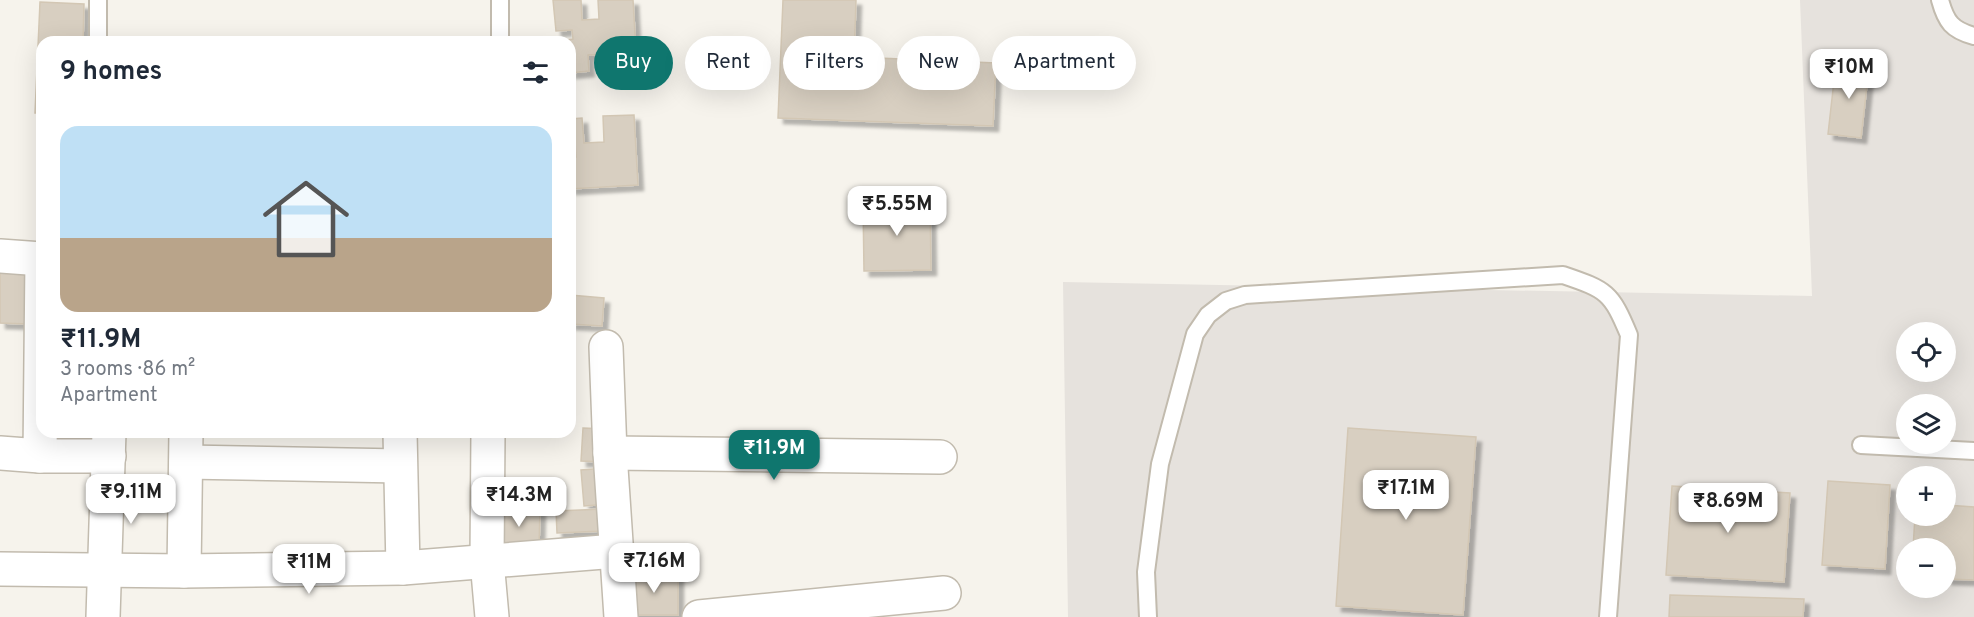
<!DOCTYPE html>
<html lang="en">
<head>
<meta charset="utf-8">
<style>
	body { margin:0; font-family:Overpass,sans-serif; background:#f2f2f3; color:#1f2937; height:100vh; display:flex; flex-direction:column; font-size:22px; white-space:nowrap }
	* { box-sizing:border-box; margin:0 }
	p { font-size:20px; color:#747a83 }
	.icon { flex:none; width:33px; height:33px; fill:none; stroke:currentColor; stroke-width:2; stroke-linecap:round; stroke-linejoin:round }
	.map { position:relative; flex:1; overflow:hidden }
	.sheet { position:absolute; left:36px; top:36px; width:540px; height:402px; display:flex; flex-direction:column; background:#fff; border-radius:18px; box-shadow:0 6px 24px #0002 }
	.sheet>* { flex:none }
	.top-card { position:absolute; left:594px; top:36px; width:570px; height:54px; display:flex; gap:12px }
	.fabs { position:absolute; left:1896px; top:322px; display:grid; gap:12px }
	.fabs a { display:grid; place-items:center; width:60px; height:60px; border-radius:50%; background:#fff; box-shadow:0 6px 24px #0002; font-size:30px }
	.price { position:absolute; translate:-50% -51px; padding:0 14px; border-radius:12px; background:#fff; color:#222; font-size:20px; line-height:39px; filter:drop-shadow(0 2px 3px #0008) }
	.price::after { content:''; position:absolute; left:50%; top:36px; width:18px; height:14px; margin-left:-9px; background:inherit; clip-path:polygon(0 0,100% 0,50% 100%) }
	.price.on { background:#0f766e; color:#fff }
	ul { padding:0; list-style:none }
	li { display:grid; align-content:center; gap:12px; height:318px; padding:0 24px }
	li span { display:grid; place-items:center; height:186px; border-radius:18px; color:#555 }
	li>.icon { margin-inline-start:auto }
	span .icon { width:108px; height:108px; fill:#fffc; stroke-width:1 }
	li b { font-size:26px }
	h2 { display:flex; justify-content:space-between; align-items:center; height:72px; padding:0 24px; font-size:26px }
	.tag { padding:0 21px; border-radius:27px; background:#fff; box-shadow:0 6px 24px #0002; font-size:21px; line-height:54px }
	.tag.on { background:#0f766e; color:#fff }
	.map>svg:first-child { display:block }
	.industrial { fill:#e6e2dd; fill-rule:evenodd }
	.building { fill:#d8cfc1; stroke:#d3c7b4; stroke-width:1.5; filter:url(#shadow) }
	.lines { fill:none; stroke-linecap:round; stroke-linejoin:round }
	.lane-casing { stroke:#c2bbae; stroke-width:20 }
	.street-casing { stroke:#c2bbae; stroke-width:36 }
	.lane { stroke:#fff; stroke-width:16 }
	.street { stroke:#fff; stroke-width:33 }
</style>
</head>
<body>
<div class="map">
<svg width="1974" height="617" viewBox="0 0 1974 617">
	<defs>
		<filter id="shadow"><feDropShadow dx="5.5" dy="5.5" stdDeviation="1.5" flood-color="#0004"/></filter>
	</defs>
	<rect width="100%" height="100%" fill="#f6f3ec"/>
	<path class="industrial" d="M1800,0H1974V617H1068L1063,282L1812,296ZM1906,333H1946V372H1906ZM1906,405H1946V444H1906ZM1906,477H1946V516H1906ZM1906,549H1946V588H1906Z"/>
	<g class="building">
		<polygon points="553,0 581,0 582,20 599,19 598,0 633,0 637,68 609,70 608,54 588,55 589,71 570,73 570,42 556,41 573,39 572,30 556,31"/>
		<polygon points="783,0 856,0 854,57 996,63 993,126 778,118"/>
		<polygon points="40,2 84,4 83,42 42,42 42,113 35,113"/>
		<polygon points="1836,63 1869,67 1861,138 1828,134"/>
		<polygon points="634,115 638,185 570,189 570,157 576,157 575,143 570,144 570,119 582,118 584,143 604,142 603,116"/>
		<polygon points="930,203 931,270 864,271 863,204"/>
		<polygon points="0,267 32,269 28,324 0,323"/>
		<polygon points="570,295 604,298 602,326 570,324"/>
		<polygon points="583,428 606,429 604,462 581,461"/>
		<polygon points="1348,428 1476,437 1463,615 1336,606"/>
		<rect x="57" y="432" width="37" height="6"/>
		<polygon points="606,468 609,504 584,506 581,470"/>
		<polygon points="1828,481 1890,485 1885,569 1822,565"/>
		<polygon points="1672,486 1790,493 1784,582 1666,575"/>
		<polygon points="1946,505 1974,507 1974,580 1946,579 1946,549 1913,549 1915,516 1946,516"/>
		<polygon points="499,509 540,510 539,546 498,545"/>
		<polygon points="604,509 604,531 557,533 556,511"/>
		<rect x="630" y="574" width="48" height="41"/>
		<polygon points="1670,595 1804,599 1803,617 1669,617"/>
	</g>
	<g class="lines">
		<g class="lane-casing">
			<g id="lane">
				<polyline points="500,0 500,42"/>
				<path d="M1940,0C1946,22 1952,30 1974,36"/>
				<polyline points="98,42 98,0"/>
				<polyline points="1861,445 1974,451"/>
				<path d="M1148,617L1146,572L1160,464L1195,334L1208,315L1226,301L1245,295L1563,275C1607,290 1611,292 1629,335L1608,617"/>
			</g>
		</g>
		<g class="street-casing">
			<g id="street">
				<polyline points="0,256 42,259"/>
				<polyline points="606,347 610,453 621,617"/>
				<polyline points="400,432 403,568"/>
				<polyline points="488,432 487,561 492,617"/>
				<polyline points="0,453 40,456 42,259"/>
				<polyline points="610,453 940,457"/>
				<polyline points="40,456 109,456"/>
				<polyline points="186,462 400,466"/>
				<polyline points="0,569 184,571 403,568 616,551"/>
				<polyline points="184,571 186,432"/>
				<polyline points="103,617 109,432"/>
				<polyline points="699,617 944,593"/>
			</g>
		</g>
		<use href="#lane" class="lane"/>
		<use href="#street" class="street"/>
	</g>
</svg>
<div class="fabs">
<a><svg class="icon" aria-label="locate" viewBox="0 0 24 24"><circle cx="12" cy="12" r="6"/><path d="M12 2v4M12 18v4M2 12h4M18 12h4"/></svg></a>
<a><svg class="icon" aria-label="layers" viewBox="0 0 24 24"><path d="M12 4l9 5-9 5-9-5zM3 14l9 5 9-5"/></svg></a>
<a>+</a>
<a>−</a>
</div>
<b class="price" style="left:1849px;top:100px">₹10M</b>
<b class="price" style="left:897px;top:237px">₹5.55M</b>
<b class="price on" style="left:774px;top:481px">₹11.9M</b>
<b class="price" style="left:1406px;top:521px">₹17.1M</b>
<b class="price" style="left:131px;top:525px">₹9.11M</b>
<b class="price" style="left:519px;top:528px">₹14.3M</b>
<b class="price" style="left:1728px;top:534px">₹8.69M</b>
<b class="price" style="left:654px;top:594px">₹7.16M</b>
<b class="price" style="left:309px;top:595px">₹11M</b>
<div class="top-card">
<a class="tag on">Buy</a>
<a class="tag">Rent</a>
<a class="tag">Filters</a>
<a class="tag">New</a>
<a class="tag">Apartment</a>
</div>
<section class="sheet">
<h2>9 homes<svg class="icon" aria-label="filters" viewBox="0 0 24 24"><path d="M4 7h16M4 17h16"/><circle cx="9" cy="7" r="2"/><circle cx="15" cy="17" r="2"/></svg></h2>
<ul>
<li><span style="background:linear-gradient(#bfe0f5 60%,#b9a48a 0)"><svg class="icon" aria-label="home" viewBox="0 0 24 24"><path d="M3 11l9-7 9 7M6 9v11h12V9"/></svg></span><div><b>₹11.9M</b><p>3 rooms · 86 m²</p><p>Apartment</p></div></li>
</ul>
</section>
</div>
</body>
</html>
